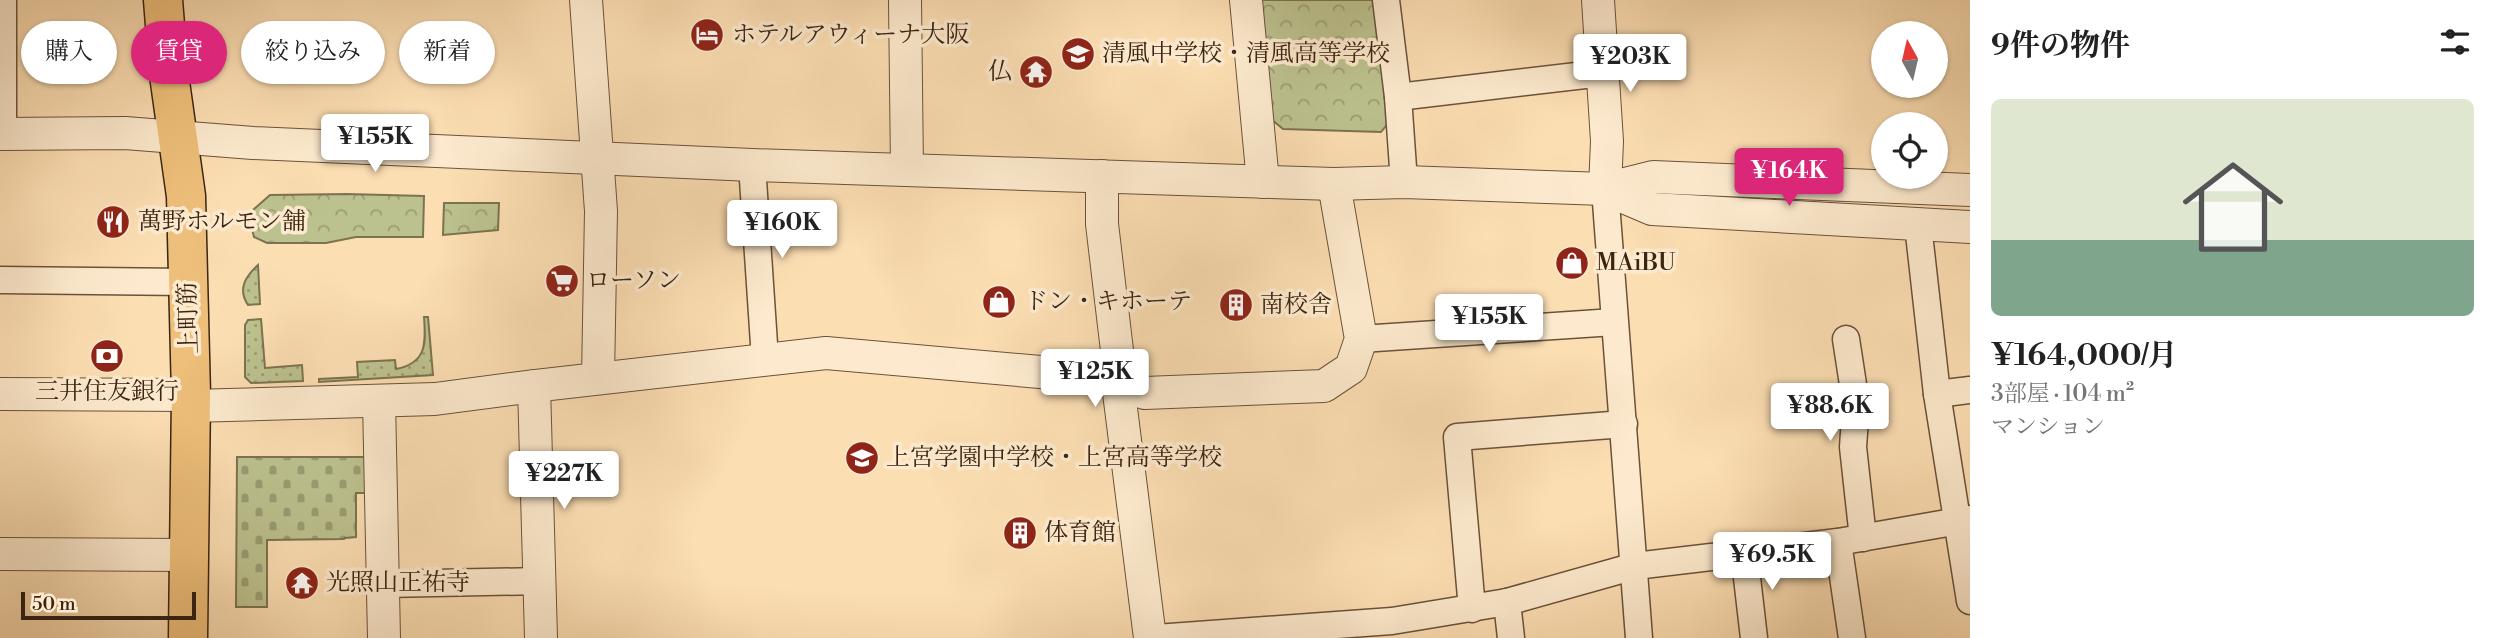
<!DOCTYPE html>
<html lang="ja">
<head>
<meta charset="utf-8">
<style>
	body { margin:0; font-family:"Libre Bodoni","Noto Serif JP",serif; background:#f6f6f6; color:#222; height:100vh; display:flex; flex-direction:column; font-size:26px; white-space:nowrap }
	* { box-sizing:border-box; margin:0 }
	p { font-size:23px; color:#767676 }
	.icon { flex:none; width:38px; height:38px; fill:none; stroke:currentColor; stroke-width:2; stroke-linecap:round; stroke-linejoin:round }
	.map { position:relative; flex:1; overflow:hidden }
	.sheet { display:flex; flex-direction:column; background:#fff; width:525px }
	.sheet>* { flex:none }
	.guide { position:absolute; left:21px; top:21px; width:665px; height:63px; display:flex; gap:14px }
	.needle { width:46px; rotate:352deg }
	.buttons { position:absolute; left:1871px; top:21px; display:grid; gap:14px }
	.buttons a { display:grid; place-items:center; width:77px; height:77px; border-radius:50%; background:#fff; box-shadow:0 2px 5px #0004; font-size:35px }
	.scale { position:absolute; left:21px; bottom:18px; width:175px; box-sizing:border-box; padding-left:7px; border:4px solid #3b2412; border-top:0; font-size:19px; line-height:24px; white-space:nowrap; color:#3b2412; -webkit-text-stroke:5px #fdeace; paint-order:stroke }
	.price { position:absolute; translate:-50% -60px; padding:0 16px; border-radius:7px; background:#fff; color:#222; font-size:23px; line-height:46px; filter:drop-shadow(0 2px 4px #0008) }
	.price::after { content:''; position:absolute; left:50%; top:42px; width:21px; height:16px; margin-left:-10px; background:inherit; clip-path:polygon(0 0,100% 0,50% 100%) }
	.price.current { background:#db2777; color:#fff }
	ul { padding:0; list-style:none }
	li { display:grid; align-content:center; gap:14px; height:371px; padding:0 21px }
	li span { display:grid; place-items:center; height:217px; border-radius:10px; color:#555 }
	li>.icon { margin-inline-start:auto }
	span .icon { width:126px; height:126px; fill:#fffc; stroke-width:1 }
	li b { font-size:30px }
	h2 { display:flex; justify-content:space-between; align-items:center; height:84px; padding:0 21px; font-size:30px }
	.chip { padding:0 24px; border-radius:32px; background:#fff; box-shadow:0 2px 5px #0004; font-size:24px; line-height:63px }
	.chip.current { background:#db2777; color:#fff }
	main { display:flex; flex:1; min-height:0 }
	.map>svg:first-child { display:block }
	.grass { fill:url(#grass-dots); stroke:#7c7350; stroke-width:2 }
	.cemetery { fill:url(#cemetery-stones); stroke:#7c7350; stroke-width:2 }
	.park { fill:url(#park-crowns); stroke:#7c7350; stroke-width:2 }
	.lines { fill:none; stroke-linecap:round; stroke-linejoin:round }
	.minor-casing { stroke:#6b523a; stroke-width:29 }
	.tertiary-casing { stroke:#6b523a; stroke-width:34 }
	.primary-casing { stroke:#3b2412; stroke-width:41 }
	.minor { stroke:#fdeace; stroke-width:26 }
	.tertiary { stroke:#fdeace; stroke-width:32 }
	.primary { stroke:#eebf7a; stroke-width:38 }
	.labels { text-anchor:middle; dominant-baseline:central; stroke-width:7; stroke-linejoin:round; paint-order:stroke }
	.poi-label { font-size:24px; fill:#3b2412; stroke:#fdeace; text-anchor:start }
	.street-label { font-size:24px; fill:#3b2412; stroke:#fdeace }
</style>
</head>
<body>
<main>
<div class="map">
<svg width="1970" height="638" viewBox="0 0 1970 638">
	<defs>
		<pattern id="grass-dots" width="8" height="8" patternUnits="userSpaceOnUse" patternTransform="scale(1.75)"><rect width="8" height="8" fill="#bcc28f"/><path d="M2 2h.1M6 6h.1" fill="none" stroke="#9a9d73" stroke-width="1.8" stroke-linecap="round"/></pattern>
		<pattern id="cemetery-stones" width="16" height="16" patternUnits="userSpaceOnUse" patternTransform="scale(1.75)"><rect width="16" height="16" fill="#bcc28f"/><path d="M2 7V4a2 2 0 0 1 4 0v3zM10 15v-3a2 2 0 0 1 4 0v3z" fill="#9a9d73"/></pattern>
		<pattern id="park-crowns" width="20" height="18" patternUnits="userSpaceOnUse" patternTransform="scale(1.75)"><rect width="20" height="18" fill="#bcc28f"/><path d="M2 6a3 3 0 1 1 6 0M12 15a3 3 0 1 1 6 0" fill="none" stroke="#9a9d73"/></pattern>
	</defs>
	<rect width="100%" height="100%" fill="#fcdeb3"/>
	<filter id="stains"><feTurbulence type="fractalNoise" baseFrequency=".00286" numOctaves="4"/><feColorMatrix values="0 0 0 0 .2 0 0 0 0 .09 0 0 0 0 .02 0 0 0 .5 -.17"/></filter>
	<radialGradient id="worn" r=".72"><stop offset=".6" stop-color="#630" stop-opacity="0"/><stop offset="1" stop-color="#630" stop-opacity=".3"/></radialGradient>
	<g class="grass">
		<path d="M258,265L260,304L248,305C237,289 246,276 258,265Z"/>
		<path d="M424,317H428L433,375L319,382V379L358,377L357,362L395,360L396,369C427,363 426,343 424,317Z"/>
		<polygon points="261,319 265,368 302,365 303,381 251,383 245,377 245,325 248,320"/>
	</g>
	<polygon class="cemetery" points="237,457 366,457 366,493 356,493 356,537 345,538 344,539 267,540 267,607 236,607"/>
	<g class="park">
		<polygon points="1259,0 1375,0 1389,122 1381,132 1283,129 1271,119"/>
		<polygon points="347,194 424,196 423,237 356,237 326,243 267,243 254,237 252,229 253,210 270,195"/>
		<polygon points="444,203 499,203 498,230 443,235"/>
	</g>
	<g class="lines">
		<g class="minor-casing">
			<g id="minor">
				<polyline points="3,0 3,134"/>
				<polyline points="1386,0 1398,97 1404,182"/>
				<polyline points="1398,97 1602,73"/>
				<polyline points="752,165 765,359"/>
				<polyline points="1605,189 1639,638"/>
				<polyline points="1918,225 1937,394 1970,601"/>
				<polyline points="0,280 187,282"/>
				<polyline points="1361,339 1614,322"/>
				<polyline points="1846,339 1856,404 1853,447 1863,538"/>
				<polyline points="1937,394 1970,390"/>
				<polyline points="1838,542 1852,638"/>
				<polyline points="1744,552 1754,638"/>
				<polyline points="384,584 541,581"/>
				<polyline points="1507,602 1511,638"/>
				<polyline points="1472,609 1457,437 1624,424"/>
				<polyline points="1156,638 1392,621 1507,602 1635,566 1838,542 1970,519"/>
			</g>
		</g>
		<g class="tertiary-casing">
			<g id="tertiary">
				<polyline points="586,0 601,211 598,378"/>
				<polyline points="905,0 907,170"/>
				<polyline points="1246,0 1263,182"/>
				<polyline points="1598,0 1607,141 1605,189"/>
				<polyline points="0,134 125,133 253,143 752,165 1334,184 1404,182 1605,189 1653,177 1970,190"/>
				<polyline points="1102,176 1102,224 1118,359 1118,385 1150,638"/>
				<polyline points="1605,189 1652,209 1970,227"/>
				<polyline points="534,386 541,638"/>
				<polyline points="0,394 191,395"/>
				<polyline points="379,401 384,638"/>
				<polyline points="191,406 435,399 534,386 826,353 1097,377 1145,393 1324,386 1351,368 1361,339 1334,184"/>
				<polyline points="0,554 190,555"/>
			</g>
		</g>
		<g class="primary-casing">
			<polyline id="primary" points="163,0 169,75 186,196 191,395 188,638"/>
		</g>
		<use href="#minor" class="minor"/>
		<use href="#tertiary" class="tertiary"/>
		<use href="#primary" class="primary"/>
	</g>
	<defs>
		<g id="hotel-disc" transform="scale(1.75)"><circle r="9.5" fill="#8f2418" stroke="#fdeace"/><path d="M-6-4.5h1.5V1H6V5H4.5V3h-9V5H-6ZM-4 0a1.8 1.8 0 1 1 3.6 0ZM.5 0V-2.5h3Q6-2.5 6 0Z" fill="#fff"/></g>
		<g id="school-disc" transform="scale(1.75)"><circle r="9.5" fill="#8f2418" stroke="#fdeace"/><path d="M0-5L7-2L0 1L-7-2ZM-4 1L0 2.5L4 1V4Q0 6-4 4Z" fill="#fff"/></g>
		<g id="temple-disc" transform="scale(1.75)"><circle r="9.5" fill="#8f2418" stroke="#fdeace"/><path d="M0-6L5-2H3V0L6.5 2.5H4V6H1.5V3h-3V6H-4V2.5H-6.5L-3 0V-2H-5Z" fill="#fff"/></g>
		<g id="restaurant-disc" transform="scale(1.75)"><circle r="9.5" fill="#8f2418" stroke="#fdeace"/><path d="M-5-6h1v4h1v-4h1v4h1v-4h1v5L-1.5 .5V6h-2V.5L-5-1ZM5-6V6H3V1.5H1.5Q1.5-4 5-6Z" fill="#fff"/></g>
		<g id="shop-disc" transform="scale(1.75)"><circle r="9.5" fill="#8f2418" stroke="#fdeace"/><path d="M-5-2.5h2.3a2.7 3.5 0 0 1 5.4 0H5L5.5 6h-11ZM-1.5-2.5h3a1.5 2.3 0 0 0-3 0Z" fill="#fff"/></g>
		<g id="supermarket-disc" transform="scale(1.75)"><circle r="9.5" fill="#8f2418" stroke="#fdeace"/><path d="M-6-5.5h2.5l.6 2H6L4.5 2H-2.5L-4.4-4H-6ZM-1.5 3.2a1.3 1.3 0 1 0 .1 0ZM3 3.2a1.3 1.3 0 1 0 .1 0Z" fill="#fff"/></g>
		<g id="building-disc" transform="scale(1.75)"><circle r="9.5" fill="#8f2418" stroke="#fdeace"/><path d="M-4-6H4V6H1V3H-1V6H-4ZM-2.5-4.3h1.7v1.8h-1.7ZM.8-4.3h1.7v1.8H.8ZM-2.5-1h1.7V.8h-1.7ZM.8-1h1.7V.8H.8Z" fill="#fff"/></g>
		<g id="bank-disc" transform="scale(1.75)"><circle r="9.5" fill="#8f2418" stroke="#fdeace"/><path d="M-6-4H6V4H-6ZM0-2.3a2.3 2.3 0 1 0 0 4.6a2.3 2.3 0 1 0 0-4.6Z" fill="#fff"/></g>
	</defs>
	<g fill-rule="evenodd">
		<use href="#hotel-disc" x="707" y="35"/>
		<use href="#school-disc" x="1078" y="54"/>
		<use href="#temple-disc" x="1036" y="72"/>
		<use href="#restaurant-disc" x="113" y="222"/>
		<use href="#shop-disc" x="1572" y="263"/>
		<use href="#supermarket-disc" x="562" y="281"/>
		<use href="#shop-disc" x="999" y="302"/>
		<use href="#building-disc" x="1236" y="305"/>
		<use href="#bank-disc" x="107" y="356"/>
		<use href="#school-disc" x="862" y="458"/>
		<use href="#building-disc" x="1020" y="533"/>
		<use href="#temple-disc" x="302" y="583"/>
	</g>
	<g class="labels">
		<g class="poi-label">
			<text x="732" y="35">ホテルアウィーナ大阪</text>
			<text x="1102" y="54">清風中学校・清風高等学校</text>
			<text x="1012" y="72" text-anchor="end">仏</text>
			<text x="138" y="222">萬野ホルモン舗</text>
			<text x="1596" y="263">MAiBU</text>
			<text x="586" y="281">ローソン</text>
			<text x="1024" y="302">ドン・キホーテ</text>
			<text x="1260" y="305">南校舎</text>
			<text x="107" y="392" text-anchor="middle">三井住友銀行</text>
			<text x="886" y="458">上宮学園中学校・上宮高等学校</text>
			<text x="1044" y="533">体育館</text>
			<text x="326" y="583">光照山正祐寺</text>
		</g>
		<g class="street-label">
			<text transform="translate(189 318) rotate(-92)">上町筋</text>
		</g>
	</g>
	<rect width="100%" height="100%" filter="url(#stains)"/>
	<rect width="100%" height="100%" fill="url(#worn)"/>
</svg>
<div class="buttons">
<a><svg class="needle" viewBox="-14 -14 28 28"><path d="M0-13l5 13h-10z" fill="#e53935"/><path d="M0 13l5-13h-10z" fill="#767676"/></svg></a>
<a><svg class="icon" aria-label="locate" viewBox="0 0 24 24"><circle cx="12" cy="12" r="6"/><path d="M12 2v4M12 18v4M2 12h4M18 12h4"/></svg></a>
</div>
<div class="scale">50 m</div>
<b class="price" style="left:1630px;top:94px">¥203K</b>
<b class="price" style="left:375px;top:174px">¥155K</b>
<b class="price current" style="left:1789px;top:208px">¥164K</b>
<b class="price" style="left:782px;top:260px">¥160K</b>
<b class="price" style="left:1489px;top:354px">¥155K</b>
<b class="price" style="left:1095px;top:409px">¥125K</b>
<b class="price" style="left:1830px;top:443px">¥88.6K</b>
<b class="price" style="left:564px;top:511px">¥227K</b>
<b class="price" style="left:1772px;top:592px">¥69.5K</b>
<div class="guide">
<a class="chip">購入</a>
<a class="chip current">賃貸</a>
<a class="chip">絞り込み</a>
<a class="chip">新着</a>
</div>
</div>
<section class="sheet">
<h2>9件の物件<svg class="icon" aria-label="filters" viewBox="0 0 24 24"><path d="M4 7h16M4 17h16"/><circle cx="9" cy="7" r="2"/><circle cx="15" cy="17" r="2"/></svg></h2>
<ul>
<li><span style="background:linear-gradient(#dfe7d0 65%,#7fa58c 0)"><svg class="icon" aria-label="home" viewBox="0 0 24 24"><path d="M3 11l9-7 9 7M6 9v11h12V9"/></svg></span><div><b>¥164,000/月</b><p>3部屋 · 104 m²</p><p>マンション</p></div></li>
</ul>
</section>
</main>
</body>
</html>
